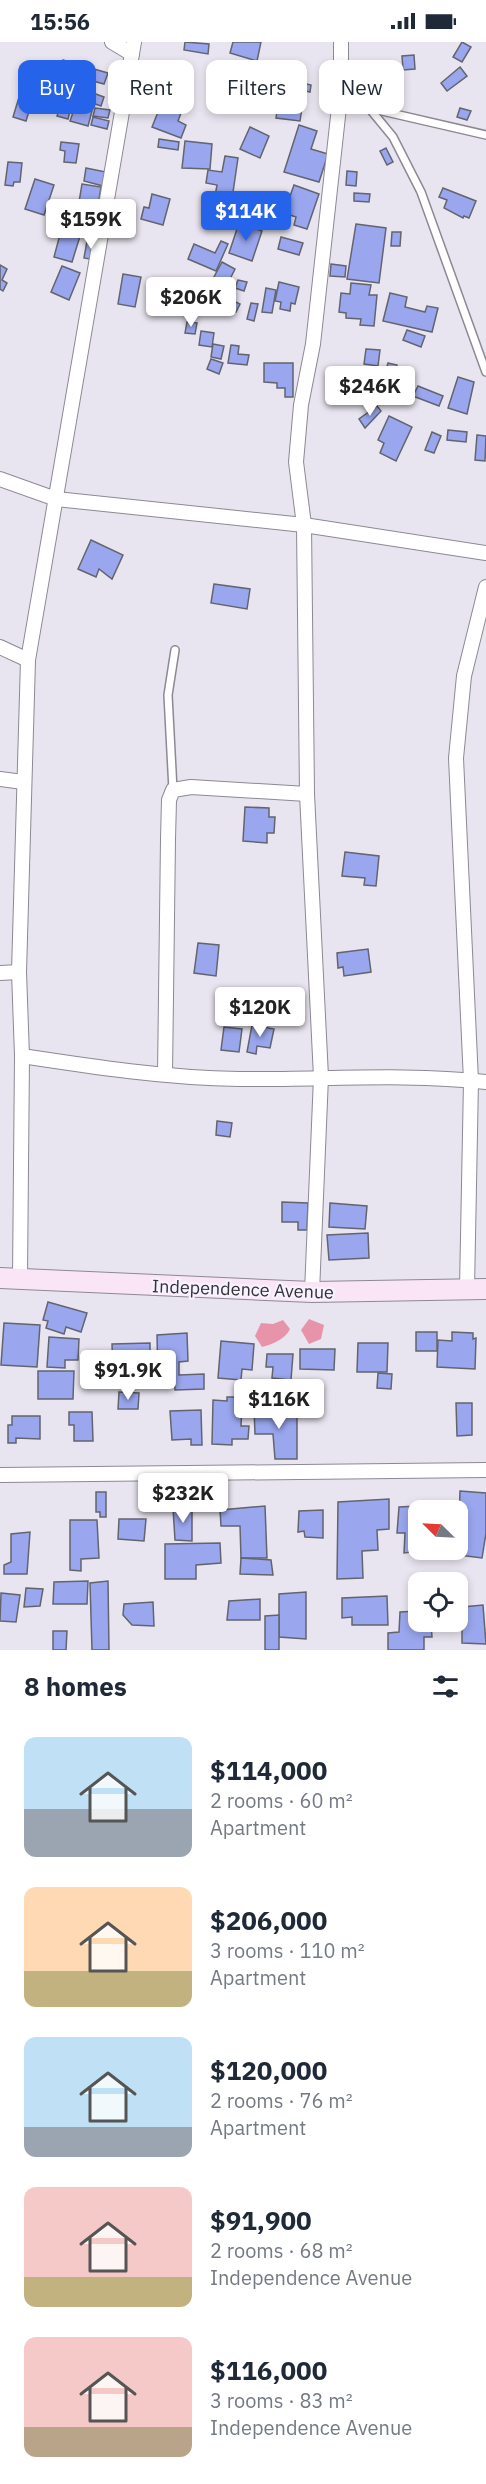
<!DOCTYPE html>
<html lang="en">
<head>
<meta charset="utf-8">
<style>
	body { margin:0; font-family:"IBM Plex Sans",sans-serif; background:#f6f6f7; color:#1f2937; height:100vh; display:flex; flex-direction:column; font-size:22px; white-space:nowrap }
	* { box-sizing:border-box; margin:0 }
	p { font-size:20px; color:#747a83 }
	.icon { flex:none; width:33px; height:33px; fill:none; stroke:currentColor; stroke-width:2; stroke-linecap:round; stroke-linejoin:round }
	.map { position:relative; height:1608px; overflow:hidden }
	.sheet { display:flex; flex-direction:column; background:#fff; flex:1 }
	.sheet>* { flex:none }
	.hud { position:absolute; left:18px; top:18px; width:450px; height:54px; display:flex; gap:12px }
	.needle { width:39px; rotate:294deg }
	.tools { position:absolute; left:408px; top:1458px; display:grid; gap:12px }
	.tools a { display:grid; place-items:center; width:60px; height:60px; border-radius:12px; background:#fff; box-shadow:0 3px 9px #0003; font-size:30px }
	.price { position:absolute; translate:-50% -51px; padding:0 14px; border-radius:6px; background:#fff; color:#222; font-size:20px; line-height:39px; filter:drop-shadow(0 2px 3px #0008) }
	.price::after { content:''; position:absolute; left:50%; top:36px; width:18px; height:14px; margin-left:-9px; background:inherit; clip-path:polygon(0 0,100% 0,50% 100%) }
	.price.active { background:#2563eb; color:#fff }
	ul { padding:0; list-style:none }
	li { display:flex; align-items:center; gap:18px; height:150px; padding:0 24px }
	li span { display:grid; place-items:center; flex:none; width:168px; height:120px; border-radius:12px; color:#555 }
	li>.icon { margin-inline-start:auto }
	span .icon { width:72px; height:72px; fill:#fffc; stroke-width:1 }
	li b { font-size:26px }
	h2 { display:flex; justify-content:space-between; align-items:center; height:72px; padding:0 24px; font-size:26px }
	.chip { padding:0 21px; border-radius:12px; background:#fff; box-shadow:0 3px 9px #0003; font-size:21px; line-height:54px }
	.chip.active { background:#2563eb; color:#fff }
	.status { display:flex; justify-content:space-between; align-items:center; height:42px; padding:0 30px; background:#fff; direction:ltr }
	.status svg { height:16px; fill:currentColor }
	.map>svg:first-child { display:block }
	.forest { fill:#e794ab }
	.building { fill:#9aa7ee; stroke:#62646f; stroke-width:1.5 }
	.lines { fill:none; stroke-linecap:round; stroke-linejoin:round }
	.lane-casing { stroke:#8d8993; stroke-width:10 }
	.street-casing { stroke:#8d8993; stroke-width:16 }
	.secondary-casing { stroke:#8d8993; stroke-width:22 }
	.lane { stroke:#fff; stroke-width:7 }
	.street { stroke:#fff; stroke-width:14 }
	.secondary { stroke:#fae5f7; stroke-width:20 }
	.labels { text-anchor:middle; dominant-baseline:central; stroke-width:4.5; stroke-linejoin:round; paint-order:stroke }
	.street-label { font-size:18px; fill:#343337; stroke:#f7f2fe }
</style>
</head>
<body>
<div class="status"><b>15:56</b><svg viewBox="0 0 49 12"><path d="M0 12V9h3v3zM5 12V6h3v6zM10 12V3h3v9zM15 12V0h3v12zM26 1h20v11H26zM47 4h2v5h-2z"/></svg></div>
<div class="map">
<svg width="486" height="1608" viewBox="0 0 486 1608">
	<rect width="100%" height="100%" fill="#e9e5f0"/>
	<g class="forest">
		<polygon points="309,1277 324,1283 321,1297 309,1302 301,1288"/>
		<path d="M283,1278L290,1287C286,1297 271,1303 262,1305L255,1294L261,1281L273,1282Z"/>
	</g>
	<g class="building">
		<polygon points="185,0 209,2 208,12 184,8"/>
		<polygon points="233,0 261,0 257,19 230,11"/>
		<polygon points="462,0 471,5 462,20 453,15"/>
		<polygon points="414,13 415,27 403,28 402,14"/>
		<polygon points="63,18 108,31 104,42 93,39 90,48 74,43 76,36 59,31"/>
		<polygon points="219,20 234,22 232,39 217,37"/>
		<polygon points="366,21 379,24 376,34 364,30"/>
		<polygon points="460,25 467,34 447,49 441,41"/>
		<polygon points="298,40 311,43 310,50 297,47"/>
		<polygon points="376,44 387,46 386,55 374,52"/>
		<polygon points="82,47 104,55 101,64 78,56"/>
		<polygon points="166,50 186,58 178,79 186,83 181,96 152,85"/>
		<polygon points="20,52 33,56 26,79 13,75"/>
		<polygon points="288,56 303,59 300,79 276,76 278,62 287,64"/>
		<polygon points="61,63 71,65 68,77 57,74"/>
		<polygon points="75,65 92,69 88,84 70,79"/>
		<polygon points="95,66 110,68 108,76 93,74"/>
		<polygon points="460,66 471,69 467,78 457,75"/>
		<polygon points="93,75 109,79 107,87 91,83"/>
		<polygon points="299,83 317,89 311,107 328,112 319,140 284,130"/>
		<polygon points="250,85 269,94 260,116 240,107"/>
		<polygon points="159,97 179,100 178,108 158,105"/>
		<polygon points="185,99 212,102 210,127 182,126"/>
		<polygon points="61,100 79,102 76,121 64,120 65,109 60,108"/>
		<polygon points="386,106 393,120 387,123 380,109"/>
		<polygon points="225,114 238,116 232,157 215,154 217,143 206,141 208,128 222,130"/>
		<polygon points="8,120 22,121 20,140 14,140 13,144 5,143"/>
		<polygon points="86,126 106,130 103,144 84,139"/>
		<polygon points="347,129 357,130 356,144 346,143"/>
		<polygon points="35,137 54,143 44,173 25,167"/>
		<polygon points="82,142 101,145 96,176 77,172"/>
		<polygon points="294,143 319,152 307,187 294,183 296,175 284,171"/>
		<polygon points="443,146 476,159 469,176 464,174 463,176 444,166 447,158 439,155"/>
		<polygon points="242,150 260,156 252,181 234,176"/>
		<polygon points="354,151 370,152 369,160 354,159"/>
		<polygon points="152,152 170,157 163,183 141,177 144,165 149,166"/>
		<polygon points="205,158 222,159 222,175 204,174"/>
		<polygon points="239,181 262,189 252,219 229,211"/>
		<polygon points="356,182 386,186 379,241 347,237"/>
		<polygon points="62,185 81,191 72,220 54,215"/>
		<polygon points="392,190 401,190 400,204 391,204"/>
		<polygon points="281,195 303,201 299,213 278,207"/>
		<polygon points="87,199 98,201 95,218 84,216"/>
		<polygon points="221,199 228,202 216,229 188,217 194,202 215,211"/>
		<polygon points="222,220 235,227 222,253 208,246"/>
		<polygon points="331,222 346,224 345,235 330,234"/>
		<polygon points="0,223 7,227 2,238 7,241 3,249 0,247"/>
		<polygon points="62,224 80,231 69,258 51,250"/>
		<polygon points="123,232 141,235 135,265 118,262"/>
		<polygon points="238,238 247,240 244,249 235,246"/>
		<polygon points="173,239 211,251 204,272 166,260"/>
		<polygon points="279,240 299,245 295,262 291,261 290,269 280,267 281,260 275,259"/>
		<polygon points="351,241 371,243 369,253 377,253 374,284 360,283 361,277 346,276 346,271 339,270 341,251 350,252"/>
		<polygon points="266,246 276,248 272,271 262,270"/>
		<polygon points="227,250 234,253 232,258 240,262 236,270 221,263"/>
		<polygon points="390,251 407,255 405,265 425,270 427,264 438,266 432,290 383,279"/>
		<polygon points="251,261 258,262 254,279 247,277"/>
		<polygon points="187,280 197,281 195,292 185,291"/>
		<polygon points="407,288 425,294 421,305 403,298"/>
		<polygon points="201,289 214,291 212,305 199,303"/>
		<polygon points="213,302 224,304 221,317 211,315"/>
		<polygon points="231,303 239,304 238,312 249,313 247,323 228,321"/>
		<polygon points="366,307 380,308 378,324 364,322"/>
		<polygon points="211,317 223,321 219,332 207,327"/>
		<polygon points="264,321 293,321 293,355 285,355 285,346 277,346 277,341 264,340"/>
		<polygon points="388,321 397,323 391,345 382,342"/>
		<polygon points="458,335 474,340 467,372 448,366"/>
		<polygon points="418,344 443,354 439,364 413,354"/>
		<polygon points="377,364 381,369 365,386 359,377"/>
		<polygon points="389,374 412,385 396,419 380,411 384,401 378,398"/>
		<polygon points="448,388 467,390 466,400 447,398"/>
		<polygon points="432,390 441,394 434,411 425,408"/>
		<polygon points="477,393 486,394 485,419 475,418"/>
		<polygon points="91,498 123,513 112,537 99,527 96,535 78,527"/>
		<polygon points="214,542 250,547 247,567 211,561"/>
		<polygon points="245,765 269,766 269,775 275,775 274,791 267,791 267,801 243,799"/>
		<polygon points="345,810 379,814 376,844 364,843 365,836 342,834"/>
		<polygon points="198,901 219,903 216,934 194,931"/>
		<polygon points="368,907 371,930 344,934 343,925 338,926 337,911"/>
		<polygon points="252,983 274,987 270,1006 257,1004 256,1012 247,1010"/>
		<polygon points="224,985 242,987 239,1010 221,1008"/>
		<polygon points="217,1079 232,1081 230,1095 216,1093"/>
		<polygon points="282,1160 308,1161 307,1188 298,1188 298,1180 282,1180"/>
		<polygon points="330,1161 367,1164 365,1187 329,1185"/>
		<polygon points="368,1191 369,1216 329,1218 327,1193"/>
		<polygon points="48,1260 87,1271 81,1290 66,1285 64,1292 46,1286 48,1279 43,1278"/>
		<polygon points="4,1281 40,1283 37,1325 1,1323"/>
		<rect x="416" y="1290" width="21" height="19"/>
		<polygon points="452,1290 473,1291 473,1297 476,1296 475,1327 437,1325 438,1298 452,1299"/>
		<polygon points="187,1291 188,1319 179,1320 179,1333 204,1332 204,1347 175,1348 174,1336 158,1337 157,1293"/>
		<polygon points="49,1295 79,1297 78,1318 65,1318 65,1326 47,1325"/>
		<polygon points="221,1299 254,1302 252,1328 242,1327 241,1338 218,1336"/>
		<polygon points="150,1301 150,1329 113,1330 112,1302"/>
		<polygon points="358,1301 388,1301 387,1330 357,1330"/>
		<polygon points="300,1307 335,1307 334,1328 300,1327"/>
		<polygon points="267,1312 293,1312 291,1338 272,1336 273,1325 266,1325"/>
		<polygon points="38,1329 74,1329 73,1357 38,1357"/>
		<polygon points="378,1331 392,1332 391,1347 377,1346"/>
		<polygon points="119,1350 139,1351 138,1367 118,1367"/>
		<polygon points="227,1355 236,1355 236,1364 242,1364 241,1384 249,1384 248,1397 232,1397 232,1403 212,1402 213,1358 227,1359"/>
		<polygon points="456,1361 472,1361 472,1393 457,1394"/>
		<polygon points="297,1365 297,1417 275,1417 273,1392 255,1392 254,1367"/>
		<polygon points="201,1368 202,1403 191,1403 191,1397 172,1398 170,1369"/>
		<polygon points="69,1370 92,1370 93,1399 74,1399 74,1383 69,1383"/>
		<polygon points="12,1374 40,1374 40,1397 16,1396 16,1401 8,1401 8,1383 12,1383"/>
		<polygon points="460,1449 486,1451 486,1491 482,1516 451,1512 452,1508 458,1508"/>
		<polygon points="96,1450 106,1450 106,1475 100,1475 100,1470 96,1470"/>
		<polygon points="389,1457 389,1487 377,1488 378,1508 362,1509 363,1536 337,1537 338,1460"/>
		<polygon points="438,1463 438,1468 418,1468 418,1508 430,1508 404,1511 405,1491 397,1491 399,1465"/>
		<polygon points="265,1464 267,1516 241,1516 240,1484 221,1484 220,1468"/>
		<polygon points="173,1466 192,1468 192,1499 175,1498"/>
		<polygon points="323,1468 323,1496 305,1495 304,1489 298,1490 299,1469"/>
		<polygon points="119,1477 146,1477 144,1499 118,1497"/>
		<polygon points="70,1478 97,1478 99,1516 81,1517 81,1529 70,1528"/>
		<polygon points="30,1490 27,1532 4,1532 4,1523 11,1520 11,1492"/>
		<polygon points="220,1501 221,1521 196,1523 196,1537 165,1537 165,1502"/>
		<polygon points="241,1516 271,1518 273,1533 240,1532"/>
		<polygon points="88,1539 87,1562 53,1562 54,1540"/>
		<polygon points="108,1539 109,1608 92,1608 90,1541"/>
		<polygon points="26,1546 43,1547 40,1564 24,1565"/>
		<polygon points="306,1550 306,1597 279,1595 279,1552"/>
		<polygon points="1,1551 20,1553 16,1580 0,1579"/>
		<polygon points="387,1554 388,1583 352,1583 352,1575 342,1576 342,1556"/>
		<polygon points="260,1557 260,1578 227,1578 229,1559"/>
		<polygon points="153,1560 154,1584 132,1583 123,1573 124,1562"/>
		<polygon points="483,1563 486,1602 462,1601 462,1565"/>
		<polygon points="418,1569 418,1580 431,1580 432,1595 424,1595 424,1608 388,1608 388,1591 399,1590 400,1570"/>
		<polygon points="279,1573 279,1608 265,1608 265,1574"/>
		<polygon points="53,1589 67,1589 66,1608 53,1608"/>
	</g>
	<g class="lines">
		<g class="lane-casing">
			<g id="lane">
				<polyline points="341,47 365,61 393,95 421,150 486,330"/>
				<polyline points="368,62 382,69 486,93"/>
				<polyline points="173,748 168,653 175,608"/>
			</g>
		</g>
		<g class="street-casing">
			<g id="street">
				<polyline points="112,0 132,12"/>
				<polyline points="0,437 56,457 304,483 486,511"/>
				<polyline points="0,605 28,618"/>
				<polyline points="0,737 23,740"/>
				<polyline points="0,931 19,930"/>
				<path d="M22,1014C94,1025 166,1036 239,1037C321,1038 404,1031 486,1040"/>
				<polyline points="165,1032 168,797 169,758 173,748 191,745 307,752"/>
				<polyline points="20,1236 22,1014 19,930 28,618 134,0"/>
				<polyline points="467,1247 471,1039 456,716 464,634 486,545"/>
				<polyline points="312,1250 321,1035 307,752 304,483 296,420 301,363 313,302 341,47 341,0"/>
				<polyline points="0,1433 486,1428"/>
			</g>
		</g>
		<g class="secondary-casing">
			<polyline id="secondary" points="0,1236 312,1250 486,1247"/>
		</g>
		<use href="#lane" class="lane"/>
		<use href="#street" class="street"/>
		<use href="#secondary" class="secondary"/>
	</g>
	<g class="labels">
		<g class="street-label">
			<text transform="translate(243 1247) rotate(2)">Independence Avenue</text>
		</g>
	</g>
</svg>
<div class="tools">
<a><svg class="needle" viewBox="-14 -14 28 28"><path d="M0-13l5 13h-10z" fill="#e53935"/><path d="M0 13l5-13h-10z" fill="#747a83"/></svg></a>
<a><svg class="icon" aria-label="locate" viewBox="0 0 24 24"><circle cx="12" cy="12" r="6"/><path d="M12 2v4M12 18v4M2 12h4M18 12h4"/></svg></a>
</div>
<b class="price active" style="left:246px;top:200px">$114K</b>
<b class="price" style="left:91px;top:208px">$159K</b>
<b class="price" style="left:191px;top:286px">$206K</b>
<b class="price" style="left:370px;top:375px">$246K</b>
<b class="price" style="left:260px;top:996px">$120K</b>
<b class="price" style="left:128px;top:1359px">$91.9K</b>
<b class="price" style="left:279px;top:1388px">$116K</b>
<b class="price" style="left:183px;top:1482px">$232K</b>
<div class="hud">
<a class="chip active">Buy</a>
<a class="chip">Rent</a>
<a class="chip">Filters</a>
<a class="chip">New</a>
</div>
</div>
<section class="sheet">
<h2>8 homes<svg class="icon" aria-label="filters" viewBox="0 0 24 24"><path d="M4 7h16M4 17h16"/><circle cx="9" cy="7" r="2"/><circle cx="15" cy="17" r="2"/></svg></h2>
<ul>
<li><span style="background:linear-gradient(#bfe0f5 60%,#9aa5b1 0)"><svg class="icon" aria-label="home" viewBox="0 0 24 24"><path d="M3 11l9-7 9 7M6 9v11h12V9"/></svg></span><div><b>$114,000</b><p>2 rooms · 60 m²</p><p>Apartment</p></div></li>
<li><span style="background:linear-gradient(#ffd9b3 70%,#c2b280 0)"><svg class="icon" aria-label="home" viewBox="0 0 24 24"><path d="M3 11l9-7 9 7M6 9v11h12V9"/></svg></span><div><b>$206,000</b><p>3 rooms · 110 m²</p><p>Apartment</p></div></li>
<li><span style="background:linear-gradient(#bfe0f5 75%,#9aa5b1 0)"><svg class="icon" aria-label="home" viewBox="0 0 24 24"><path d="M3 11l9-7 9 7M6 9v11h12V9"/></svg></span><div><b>$120,000</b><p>2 rooms · 76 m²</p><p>Apartment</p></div></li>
<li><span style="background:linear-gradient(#f6c9c9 75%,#c2b280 0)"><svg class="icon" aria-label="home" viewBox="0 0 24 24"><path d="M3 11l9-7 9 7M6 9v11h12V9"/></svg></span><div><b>$91,900</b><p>2 rooms · 68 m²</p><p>Independence Avenue</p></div></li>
<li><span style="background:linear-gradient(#f6c9c9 75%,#b9a48a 0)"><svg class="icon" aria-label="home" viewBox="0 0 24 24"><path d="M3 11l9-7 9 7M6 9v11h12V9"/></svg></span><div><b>$116,000</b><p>3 rooms · 83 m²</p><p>Independence Avenue</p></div></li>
</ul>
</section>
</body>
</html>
